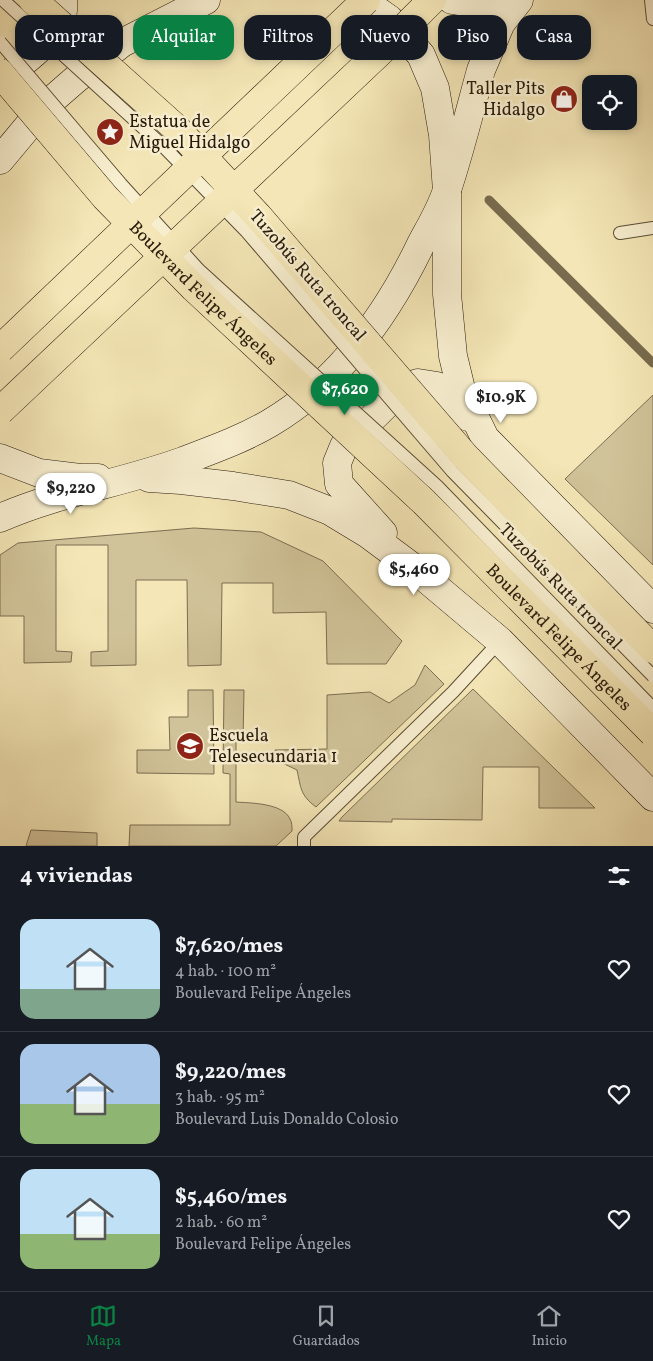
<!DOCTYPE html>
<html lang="es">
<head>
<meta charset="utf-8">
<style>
	body { margin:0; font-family:Vollkorn,serif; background:#242831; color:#f1f3f6; height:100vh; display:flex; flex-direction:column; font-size:19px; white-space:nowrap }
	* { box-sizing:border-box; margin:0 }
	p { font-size:16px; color:#9ea1a6 }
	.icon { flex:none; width:28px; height:28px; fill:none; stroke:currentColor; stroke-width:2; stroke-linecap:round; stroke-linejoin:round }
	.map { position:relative; height:846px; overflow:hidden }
	.sheet { display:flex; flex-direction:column; background:#171b24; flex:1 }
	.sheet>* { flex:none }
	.hud { position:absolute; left:15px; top:15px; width:624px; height:45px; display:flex; gap:10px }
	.tools { position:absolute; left:582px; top:75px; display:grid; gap:10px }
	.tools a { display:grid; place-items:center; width:55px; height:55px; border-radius:10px; background:#171b24; box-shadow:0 2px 8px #0003; font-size:25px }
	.price { position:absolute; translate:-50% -42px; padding:0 11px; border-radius:18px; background:#fff; color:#222; font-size:16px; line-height:32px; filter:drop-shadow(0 1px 2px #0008) }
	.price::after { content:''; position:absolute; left:50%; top:30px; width:15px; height:11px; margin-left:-8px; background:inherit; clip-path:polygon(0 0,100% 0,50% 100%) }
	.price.on { background:#0b8043; color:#fff }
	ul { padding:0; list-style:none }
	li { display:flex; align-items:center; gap:15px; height:125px; padding:0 20px }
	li+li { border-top:1px solid #363941 }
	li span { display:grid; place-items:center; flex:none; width:140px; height:100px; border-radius:15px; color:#555 }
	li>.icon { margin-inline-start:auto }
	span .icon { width:60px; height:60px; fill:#fffc; stroke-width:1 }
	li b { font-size:21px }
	h2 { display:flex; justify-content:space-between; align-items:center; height:60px; padding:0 20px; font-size:21px }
	.chip { padding:0 18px; border-radius:15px; background:#171b24; box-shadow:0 2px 8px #0003; font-size:18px; line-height:45px }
	.chip.on { background:#0b8043; color:#fff }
	.menu { display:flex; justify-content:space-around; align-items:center; height:70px; border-top:1px solid #363941; background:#171b24; font-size:14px; color:#9ea1a6 }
	.menu a { display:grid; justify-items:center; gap:2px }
	.menu .on { color:#0b8043 }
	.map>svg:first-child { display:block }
	.green { fill:#d1c399; stroke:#7c6e52 }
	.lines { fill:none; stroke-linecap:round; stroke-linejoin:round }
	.stream { stroke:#786b4e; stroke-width:9 }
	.lane-casing { stroke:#5a4d35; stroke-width:14 }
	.secondary-casing { stroke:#271a0a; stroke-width:29 }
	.lane { stroke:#f8efd0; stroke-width:12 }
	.secondary { stroke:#f8efd0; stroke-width:28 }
	.lane-bridge-casing { stroke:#5a4d35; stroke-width:14; stroke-linecap:butt }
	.primary-bridge-casing { stroke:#271a0a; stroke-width:29; stroke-linecap:butt }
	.highway-bridge-casing { stroke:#271a0a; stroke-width:29; stroke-linecap:butt }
	.lane-bridge { stroke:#f8efd0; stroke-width:12 }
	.primary-bridge { stroke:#f4e6b6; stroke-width:28 }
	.highway-bridge { stroke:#f4e6b6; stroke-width:28 }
	.labels { text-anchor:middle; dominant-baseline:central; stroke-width:5; stroke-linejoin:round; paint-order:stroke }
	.poi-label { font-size:18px; fill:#271a0a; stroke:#f8efd0; text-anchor:start }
	.street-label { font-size:18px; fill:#271a0a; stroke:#f8efd0 }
</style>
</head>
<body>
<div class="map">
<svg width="653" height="846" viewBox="0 0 653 846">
	<rect width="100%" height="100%" fill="#f4e6b6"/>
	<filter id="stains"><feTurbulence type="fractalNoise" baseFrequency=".004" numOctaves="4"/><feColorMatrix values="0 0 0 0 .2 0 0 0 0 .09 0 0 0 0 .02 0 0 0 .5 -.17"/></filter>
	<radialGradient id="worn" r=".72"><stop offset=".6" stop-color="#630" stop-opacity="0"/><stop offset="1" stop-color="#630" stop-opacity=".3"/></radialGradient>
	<g class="green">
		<polygon points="653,395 653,565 565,479"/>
		<polygon points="194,528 261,532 323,561 402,641 386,664 327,664 326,612 273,613 273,583 222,583 221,665 188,666 187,580 136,580 136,665 91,666 91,652 108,651 108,545 56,545 56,651 72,652 71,662 24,663 24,616 0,616 0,555 18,543"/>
		<path d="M425,665L444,684L316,807C300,795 301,788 297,770L274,759L275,750L327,749V695L370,692L389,703L415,685Z"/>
		<polygon points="473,689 595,808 539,808 539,767 483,767 482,820 392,819 392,822 339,821 342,817"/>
		<polygon points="188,690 213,690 214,774 137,773 137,750 170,750 169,717 188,717"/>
		<path d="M224,690H244L243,741H236V802C250,803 283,803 290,819C292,822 292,827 292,831L276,846H129L130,825H230V774L223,773Z"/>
		<polygon points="31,830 97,833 97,846 26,846"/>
	</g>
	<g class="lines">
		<polyline class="stream" points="489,200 653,363"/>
		<g class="lane-casing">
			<g id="lane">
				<polyline points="651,0 653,19"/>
				<polyline points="620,233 653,228"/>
				<polyline points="304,846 304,837 453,692 500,641"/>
			</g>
		</g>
		<g class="secondary-casing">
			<g id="secondary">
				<polyline points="362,0 389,19 421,55 435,88 443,135 447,191 447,294 453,356 461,389 485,438 653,609"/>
				<polyline points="452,0 478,4 493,0"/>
				<path d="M0,78L8,75C29,56 68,33 63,0"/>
				<polyline points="0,160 45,106 76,79 122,43 206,0"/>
				<polyline points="0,458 39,473 80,478 98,478"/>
				<polyline points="149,478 181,480 233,486 289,495 330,511 368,534 411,566 500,641 653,797"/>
				<path d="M0,518C59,492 123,483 183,461C212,450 243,439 270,423C339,382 387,315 421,244C430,227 441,209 447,190C460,151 470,110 481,70L501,23L519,0"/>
				<polyline points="383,533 339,484 337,463 344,446 401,390 418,383 437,386 457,404 468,417"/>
			</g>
		</g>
		<use href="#lane" class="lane"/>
		<use href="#secondary" class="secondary"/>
		<g class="lane-bridge-casing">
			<g id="lane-bridge">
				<polyline points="3,0 162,145 246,231 452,471 653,676"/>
				<polyline points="0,42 121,184 199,270 437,486 653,708"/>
			</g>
		</g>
		<g class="primary-bridge-casing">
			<g id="primary-bridge">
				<polyline points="0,349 366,0"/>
				<polyline points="0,411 382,50 432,0"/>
			</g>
		</g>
		<g class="highway-bridge-casing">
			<g id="highway-bridge">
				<polyline points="33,0 177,129 258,216 464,455 653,649"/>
				<path id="s1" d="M0,73L105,197L194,288L424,502L653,733"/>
			</g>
		</g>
		<use href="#lane-bridge" class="lane-bridge"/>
		<use href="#primary-bridge" class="primary-bridge"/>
		<use href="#highway-bridge" class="highway-bridge"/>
	</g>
	<defs>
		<g id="shop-disc" transform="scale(1.4375)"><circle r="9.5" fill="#8f2418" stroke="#f8efd0"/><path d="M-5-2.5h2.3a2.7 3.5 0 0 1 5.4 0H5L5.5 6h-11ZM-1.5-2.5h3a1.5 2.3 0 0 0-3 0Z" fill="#fff"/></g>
		<g id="sight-disc" transform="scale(1.4375)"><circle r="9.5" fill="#8f2418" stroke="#f8efd0"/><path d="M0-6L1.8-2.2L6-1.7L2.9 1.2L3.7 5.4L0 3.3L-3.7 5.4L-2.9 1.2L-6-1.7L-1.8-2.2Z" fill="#fff"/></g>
		<g id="school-disc" transform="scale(1.4375)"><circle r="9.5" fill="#8f2418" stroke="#f8efd0"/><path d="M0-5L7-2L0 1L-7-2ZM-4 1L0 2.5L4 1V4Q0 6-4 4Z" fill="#fff"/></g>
	</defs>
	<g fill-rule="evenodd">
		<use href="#shop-disc" x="564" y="99"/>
		<use href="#sight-disc" x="110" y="132"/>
		<use href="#school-disc" x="190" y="746"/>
	</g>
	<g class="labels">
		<g class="poi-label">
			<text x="545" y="89" text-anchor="end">Taller Pits<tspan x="545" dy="21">Hidalgo</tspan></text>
			<text x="129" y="122">Estatua de<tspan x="129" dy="21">Miguel Hidalgo</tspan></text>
			<text x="209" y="736">Escuela<tspan x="209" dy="21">Telesecundaria 1</tspan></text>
		</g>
		<g class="street-label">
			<text transform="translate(307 276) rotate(49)">Tuzobús Ruta troncal</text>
			<text stroke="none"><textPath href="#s1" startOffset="300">Boulevard Felipe Ángeles</textPath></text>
			<text transform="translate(560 587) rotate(46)">Tuzobús Ruta troncal</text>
			<text stroke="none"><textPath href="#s1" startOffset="795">Boulevard Felipe Ángeles</textPath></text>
		</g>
	</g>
	<rect width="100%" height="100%" filter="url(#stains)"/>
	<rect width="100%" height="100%" fill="url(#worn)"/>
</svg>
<div class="tools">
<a><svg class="icon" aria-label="locate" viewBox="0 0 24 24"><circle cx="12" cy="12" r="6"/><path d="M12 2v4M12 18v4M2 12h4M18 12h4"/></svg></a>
</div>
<b class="price on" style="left:345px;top:416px">$7,620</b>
<b class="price" style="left:501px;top:424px">$10.9K</b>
<b class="price" style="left:71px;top:515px">$9,220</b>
<b class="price" style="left:414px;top:596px">$5,460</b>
<div class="hud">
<a class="chip">Comprar</a>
<a class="chip on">Alquilar</a>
<a class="chip">Filtros</a>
<a class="chip">Nuevo</a>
<a class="chip">Piso</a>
<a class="chip">Casa</a>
</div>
</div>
<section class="sheet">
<h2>4 viviendas<svg class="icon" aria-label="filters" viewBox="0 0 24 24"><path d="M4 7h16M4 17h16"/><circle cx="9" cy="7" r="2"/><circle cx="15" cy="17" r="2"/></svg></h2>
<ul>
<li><span style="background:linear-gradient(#bfe0f5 70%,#7fa58c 0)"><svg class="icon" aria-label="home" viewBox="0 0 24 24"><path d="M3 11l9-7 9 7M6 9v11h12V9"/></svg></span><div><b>$7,620/mes</b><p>4 hab. · 100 m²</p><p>Boulevard Felipe Ángeles</p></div><svg class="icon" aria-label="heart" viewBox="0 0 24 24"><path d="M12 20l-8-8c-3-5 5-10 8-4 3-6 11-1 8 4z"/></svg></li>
<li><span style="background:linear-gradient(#a9c7e8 60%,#8fb573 0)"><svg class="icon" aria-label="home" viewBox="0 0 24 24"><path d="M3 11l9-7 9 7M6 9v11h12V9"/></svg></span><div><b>$9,220/mes</b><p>3 hab. · 95 m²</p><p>Boulevard Luis Donaldo Colosio</p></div><svg class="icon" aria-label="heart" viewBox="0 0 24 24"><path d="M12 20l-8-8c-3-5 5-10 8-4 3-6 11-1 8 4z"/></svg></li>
<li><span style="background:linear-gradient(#bfe0f5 65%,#8fb573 0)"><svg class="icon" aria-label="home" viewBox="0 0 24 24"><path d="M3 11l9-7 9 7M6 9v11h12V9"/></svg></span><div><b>$5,460/mes</b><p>2 hab. · 60 m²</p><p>Boulevard Felipe Ángeles</p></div><svg class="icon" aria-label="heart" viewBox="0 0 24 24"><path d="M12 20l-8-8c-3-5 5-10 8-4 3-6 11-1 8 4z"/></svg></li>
</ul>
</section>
<nav class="menu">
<a class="on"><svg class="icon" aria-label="map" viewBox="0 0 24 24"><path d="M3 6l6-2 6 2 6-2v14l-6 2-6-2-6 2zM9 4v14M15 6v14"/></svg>Mapa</a>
<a><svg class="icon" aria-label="saved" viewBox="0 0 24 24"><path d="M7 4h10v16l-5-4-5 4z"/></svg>Guardados</a>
<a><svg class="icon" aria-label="home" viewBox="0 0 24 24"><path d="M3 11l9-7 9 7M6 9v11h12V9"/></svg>Inicio</a>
</nav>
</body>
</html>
